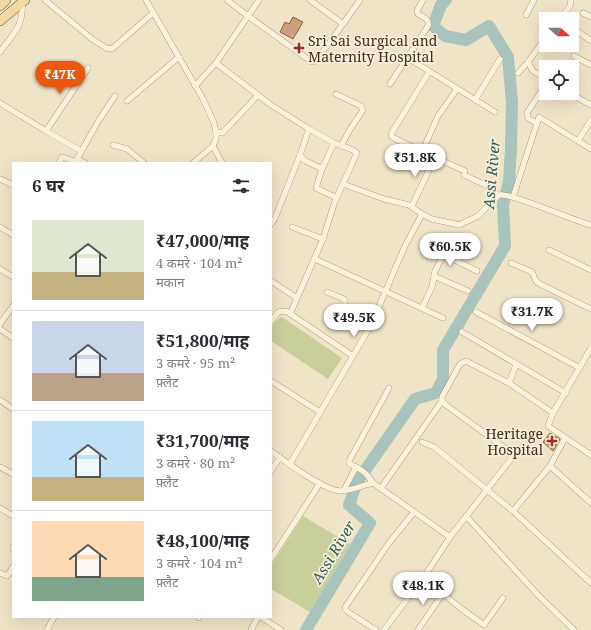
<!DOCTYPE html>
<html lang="hi">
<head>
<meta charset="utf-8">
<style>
	body { margin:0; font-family:"Noto Serif","Noto Sans Devanagari",serif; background:#f2f2f3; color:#2b2b33; height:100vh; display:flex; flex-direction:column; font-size:15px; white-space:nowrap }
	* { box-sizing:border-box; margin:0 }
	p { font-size:13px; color:#7c7c81 }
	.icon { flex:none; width:22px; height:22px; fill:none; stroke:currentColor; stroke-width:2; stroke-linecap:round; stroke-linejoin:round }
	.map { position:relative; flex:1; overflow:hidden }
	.drawer { position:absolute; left:12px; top:162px; width:260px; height:456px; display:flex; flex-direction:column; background:#fff; border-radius:0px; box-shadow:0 4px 16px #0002 }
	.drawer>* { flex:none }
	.needle { width:26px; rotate:111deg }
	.buttons { position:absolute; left:539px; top:12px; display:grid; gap:8px }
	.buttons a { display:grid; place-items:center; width:40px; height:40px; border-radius:0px; background:#fff; box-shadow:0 4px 16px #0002; font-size:20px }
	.price { position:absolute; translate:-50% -34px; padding:0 9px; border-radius:14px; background:#fff; color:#222; font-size:13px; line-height:26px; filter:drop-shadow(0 1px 2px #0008) }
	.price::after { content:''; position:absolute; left:50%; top:24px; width:12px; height:9px; margin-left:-6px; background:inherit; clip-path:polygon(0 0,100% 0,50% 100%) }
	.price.active { background:#ea580c; color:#fff }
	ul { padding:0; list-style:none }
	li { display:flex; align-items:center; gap:12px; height:100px; padding:0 20px }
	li+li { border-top:1px solid #e1e1e2 }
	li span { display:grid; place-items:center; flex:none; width:112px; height:80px; border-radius:0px; color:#555 }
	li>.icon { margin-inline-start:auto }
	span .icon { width:48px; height:48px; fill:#fffc; stroke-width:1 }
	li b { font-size:17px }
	h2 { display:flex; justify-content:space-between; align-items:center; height:48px; padding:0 20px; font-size:17px }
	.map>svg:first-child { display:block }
	.green { fill:#c9cf9b }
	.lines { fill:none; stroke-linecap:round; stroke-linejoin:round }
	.river { stroke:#a9c4bc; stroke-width:12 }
	.building { fill:#cf9f7d; stroke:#8d5f41 }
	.street-casing { stroke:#8d765c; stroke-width:6 }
	.primary-casing { stroke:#5b4430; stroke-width:10 }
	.street { stroke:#faf1dc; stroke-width:5.5 }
	.primary { stroke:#f3d9a0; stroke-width:9 }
	.poi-dot { fill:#9e2a2b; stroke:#f7eed8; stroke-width:1.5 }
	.labels { text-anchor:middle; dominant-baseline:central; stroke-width:3.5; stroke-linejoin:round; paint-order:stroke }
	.poi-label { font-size:14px; fill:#3d2e20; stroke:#f7eed8; text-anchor:start }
	.water-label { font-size:15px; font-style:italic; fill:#2f5d5a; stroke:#f7eed8 }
</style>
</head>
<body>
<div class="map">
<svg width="591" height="630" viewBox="0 0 591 630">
	<rect width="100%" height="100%" fill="#f0e4c8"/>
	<g class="green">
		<path d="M282,317L342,358L328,379L271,341C271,328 269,324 282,317Z"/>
		<polygon points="303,516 350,544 310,612 271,589 271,566"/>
	</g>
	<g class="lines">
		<polyline class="river" points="306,630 370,523 349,505 357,482 415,399 436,393 443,379 443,350 505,246 503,205 509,182 511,148 512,102 508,57 489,26 466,40 445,36 433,26 441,5 446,0"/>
	</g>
	<g class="building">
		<polygon points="293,17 303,22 293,39 280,32 285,22 289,24"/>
		<polygon points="550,433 560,439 553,451 543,442"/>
	</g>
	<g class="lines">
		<g class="street-casing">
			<g id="street">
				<polyline points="45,0 92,39 106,48 110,49 113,48 153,13"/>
				<polyline points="146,0 203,99 214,123 216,132 216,139 213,146 193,163"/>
				<polyline points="227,0 248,16 312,62 316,61 343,24 310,0"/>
				<polyline points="583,13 591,17"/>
				<polyline points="526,15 534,0"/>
				<polyline points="560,19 570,6 571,0"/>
				<polyline points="343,24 360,0"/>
				<polyline points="573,28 591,41"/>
				<path d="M0,52C13,34 24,26 22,2"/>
				<polyline points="574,56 591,65"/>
				<polyline points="408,58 495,112"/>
				<polyline points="528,62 533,71 546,79"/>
				<polyline points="216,63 271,105 309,129 334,143 353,150 357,153 335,201 323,239 290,314"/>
				<polyline points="518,73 528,62 546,37"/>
				<path d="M390,84L428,26C430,19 423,17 418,14L417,11L423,0"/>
				<polyline points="195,86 216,63 259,0"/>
				<polyline points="457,89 438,116 422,152 465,171"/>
				<polyline points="569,93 591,105"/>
				<polyline points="336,94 361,106 363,110 349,131 341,146"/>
				<polyline points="475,100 500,59"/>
				<polyline points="127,101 179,57"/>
				<polyline points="0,103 46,131 81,151"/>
				<polyline points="536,123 528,118 527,113 546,84"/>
				<polyline points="309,129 300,155 304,160 322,169"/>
				<polyline points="46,131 88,68"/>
				<polyline points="216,132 222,133 231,124 258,95"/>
				<polyline points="578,141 591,120"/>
				<polyline points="334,143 322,169 316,188 337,198"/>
				<polyline points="113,145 127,149 144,163"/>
				<polyline points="213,146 222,163"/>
				<polyline points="422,152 392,137 391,134 429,72"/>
				<polyline points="77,159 85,163"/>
				<polyline points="59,163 62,157 74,161 77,159 99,120 115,96"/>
				<polyline points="464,175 494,189 497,197"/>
				<polyline points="0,179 13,185"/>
				<path d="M343,184L384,199L409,205L422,214L432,219L459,225L478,216L499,195C509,192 574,221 591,225"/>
				<polyline points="513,197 539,117 591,149"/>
				<polyline points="412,206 435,157"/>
				<polyline points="271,224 275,218 300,155"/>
				<polyline points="0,227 13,235"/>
				<polyline points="292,227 323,239"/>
				<polyline points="429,247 477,271"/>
				<polyline points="549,250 591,270"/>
				<polyline points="315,259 443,318"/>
				<polyline points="511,263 532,272 536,281 540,284 591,309"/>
				<polyline points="0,269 13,277"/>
				<polyline points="434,276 468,291"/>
				<polyline points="271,281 297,298"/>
				<polyline points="327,292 344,299 345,301 345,310 347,312 371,325"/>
				<polyline points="422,308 432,287 435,271 444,254"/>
				<polyline points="476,312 580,368"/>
				<polyline points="271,321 278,312 286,311 353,356"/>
				<polyline points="0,324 13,306"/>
				<polyline points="0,329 13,338"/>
				<polyline points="462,332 566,393"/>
				<polyline points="591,348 553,413 548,426 591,455"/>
				<polyline points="516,365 509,383 553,413"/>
				<polyline points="271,381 320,412"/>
				<polyline points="0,400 13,409"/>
				<polyline points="422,442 434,447 513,511 591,583"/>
				<path d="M271,451C286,462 323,490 340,491C351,491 363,485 373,483L450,537"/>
				<polyline points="290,464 371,325 404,248 422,214"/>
				<polyline points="550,466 565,438"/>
				<polyline points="0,467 13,474"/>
				<polyline points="271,471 280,457"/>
				<path d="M373,483C369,477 365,471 358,468C355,466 352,466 349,463V461L389,388"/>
				<polyline points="381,488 442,401"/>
				<polyline points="344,490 356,467"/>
				<polyline points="0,508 13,516"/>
				<polyline points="513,511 550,466 591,503"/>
				<polyline points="466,516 539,596 574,630"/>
				<polyline points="13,547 13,549"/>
				<polyline points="271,559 320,483"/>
				<polyline points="0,573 7,576 13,567"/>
				<polyline points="424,577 459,607 484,625 503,598"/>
				<polyline points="261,617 281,630"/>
				<polyline points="199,618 199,617"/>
				<polyline points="47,630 54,617"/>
				<polyline points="251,630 258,617"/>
				<polyline points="376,630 348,612 345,609 346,606 389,543 414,512"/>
				<polyline points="384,630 424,577 450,537 511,459 513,455 510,452 494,440 446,405 442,401 442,397 460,364 466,361 509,383"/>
				<polyline points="418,630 443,593"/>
			</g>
		</g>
		<g class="primary-casing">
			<g id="primary">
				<polyline points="0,6 6,0"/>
				<polyline points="0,21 25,0"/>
			</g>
		</g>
		<use href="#street" class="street"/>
		<use href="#primary" class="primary"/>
	</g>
	<g class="poi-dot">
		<path d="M297 42h4v4h4v4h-4v4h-4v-4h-4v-4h4z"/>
		<path d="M550 435h4v4h4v4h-4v4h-4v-4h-4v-4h4z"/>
	</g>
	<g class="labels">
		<g class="poi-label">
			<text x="308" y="40">Sri Sai Surgical and<tspan x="308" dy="16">Maternity Hospital</tspan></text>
			<text x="543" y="433" text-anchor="end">Heritage<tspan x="543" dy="16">Hospital</tspan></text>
		</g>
		<g class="water-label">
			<text transform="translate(491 174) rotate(-85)">Assi River</text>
			<text transform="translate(333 552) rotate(-59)">Assi River</text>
		</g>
	</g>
</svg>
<div class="buttons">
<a><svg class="needle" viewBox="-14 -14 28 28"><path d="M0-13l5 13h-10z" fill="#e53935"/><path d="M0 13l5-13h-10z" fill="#7c7c81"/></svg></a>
<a><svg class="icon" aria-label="locate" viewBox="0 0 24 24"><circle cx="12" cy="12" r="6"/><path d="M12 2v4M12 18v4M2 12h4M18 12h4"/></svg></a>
</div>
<b class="price active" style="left:60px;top:95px">₹47K</b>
<b class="price" style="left:415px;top:178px">₹51.8K</b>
<b class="price" style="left:450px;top:267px">₹60.5K</b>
<b class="price" style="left:532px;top:332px">₹31.7K</b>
<b class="price" style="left:354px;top:338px">₹49.5K</b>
<b class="price" style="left:423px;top:606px">₹48.1K</b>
<section class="drawer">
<h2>6 घर<svg class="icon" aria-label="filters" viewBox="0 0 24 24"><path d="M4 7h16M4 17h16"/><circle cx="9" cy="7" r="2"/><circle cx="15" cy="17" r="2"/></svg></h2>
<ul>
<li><span style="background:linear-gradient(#dfe7d0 65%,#c2b280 0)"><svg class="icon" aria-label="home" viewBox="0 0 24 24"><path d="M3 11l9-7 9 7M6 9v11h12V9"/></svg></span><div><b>₹47,000/माह</b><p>4 कमरे · 104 m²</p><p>मकान</p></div></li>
<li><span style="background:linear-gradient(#c9d6e8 65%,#b9a48a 0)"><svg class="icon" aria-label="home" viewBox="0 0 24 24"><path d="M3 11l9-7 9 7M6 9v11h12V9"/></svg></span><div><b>₹51,800/माह</b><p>3 कमरे · 95 m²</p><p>फ़्लैट</p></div></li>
<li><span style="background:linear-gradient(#bfe0f5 70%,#c2b280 0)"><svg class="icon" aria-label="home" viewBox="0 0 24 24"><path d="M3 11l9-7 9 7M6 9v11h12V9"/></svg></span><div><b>₹31,700/माह</b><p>3 कमरे · 80 m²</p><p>फ़्लैट</p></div></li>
<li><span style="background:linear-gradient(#ffd9b3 70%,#7fa58c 0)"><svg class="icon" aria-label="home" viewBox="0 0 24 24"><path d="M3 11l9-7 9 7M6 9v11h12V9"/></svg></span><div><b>₹48,100/माह</b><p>3 कमरे · 104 m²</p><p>फ़्लैट</p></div></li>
</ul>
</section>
</div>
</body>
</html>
